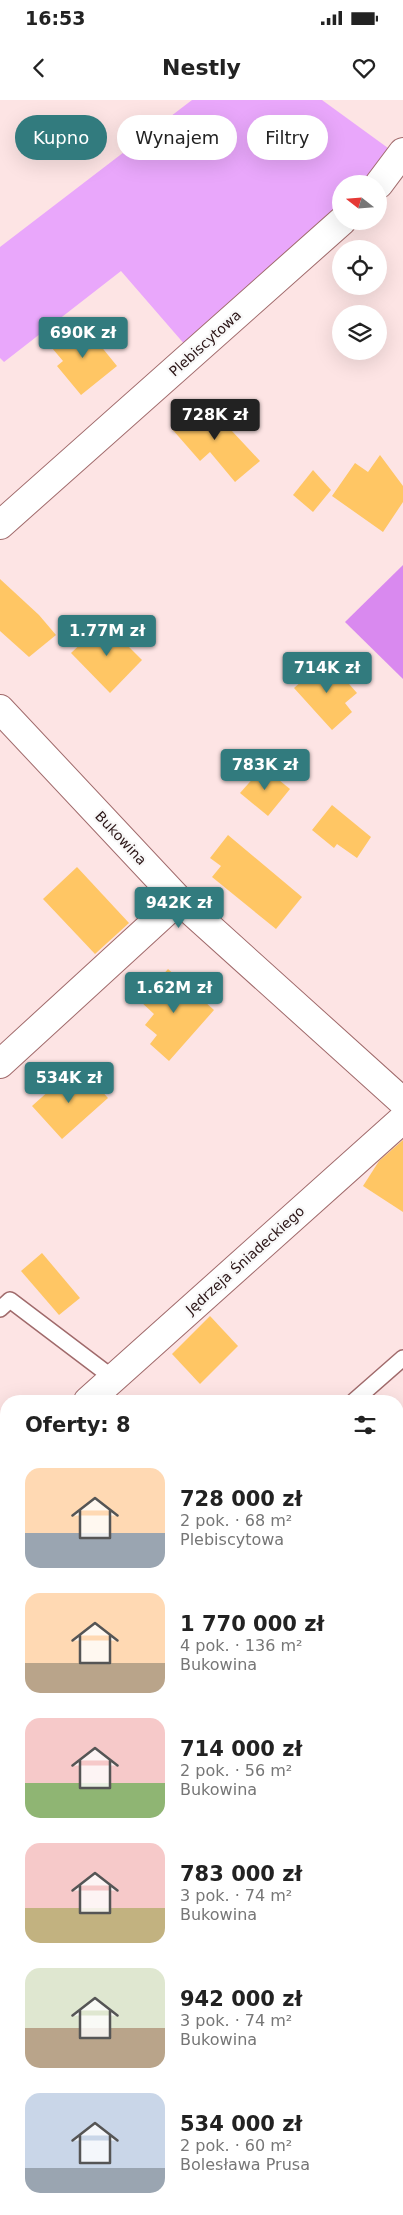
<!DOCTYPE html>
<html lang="pl">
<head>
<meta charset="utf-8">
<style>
	body { margin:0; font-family:"DejaVu Sans",sans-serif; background:#f2f2f2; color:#222; height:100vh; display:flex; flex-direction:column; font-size:19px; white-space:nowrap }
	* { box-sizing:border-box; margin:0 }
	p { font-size:16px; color:#767676 }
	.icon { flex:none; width:28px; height:28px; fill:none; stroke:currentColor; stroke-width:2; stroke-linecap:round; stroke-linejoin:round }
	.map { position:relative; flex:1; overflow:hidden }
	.details { position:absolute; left:0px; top:1295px; width:404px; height:820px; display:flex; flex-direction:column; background:#fff; border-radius:20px 20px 0 0; box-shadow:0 5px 20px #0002 }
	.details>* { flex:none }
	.banner { position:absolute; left:15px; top:15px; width:374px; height:45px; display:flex; gap:10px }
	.needle { width:32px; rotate:287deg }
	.fabs { position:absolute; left:332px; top:75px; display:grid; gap:10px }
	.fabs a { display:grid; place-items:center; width:55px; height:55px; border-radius:50%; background:#fff; box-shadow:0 5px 20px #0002; font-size:25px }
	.price { position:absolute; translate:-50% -42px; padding:0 11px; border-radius:5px; background:#327b7e; color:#fff; font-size:16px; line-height:32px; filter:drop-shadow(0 1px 2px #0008) }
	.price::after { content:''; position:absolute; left:50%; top:30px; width:15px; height:11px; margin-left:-8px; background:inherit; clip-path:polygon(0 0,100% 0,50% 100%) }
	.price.current { background:#222; color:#fff }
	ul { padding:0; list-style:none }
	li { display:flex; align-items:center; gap:15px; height:125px; padding:0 25px }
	li span { display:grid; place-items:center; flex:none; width:140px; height:100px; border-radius:15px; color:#555 }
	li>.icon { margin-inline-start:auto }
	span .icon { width:60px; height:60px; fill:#fffc; stroke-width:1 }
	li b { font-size:21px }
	h2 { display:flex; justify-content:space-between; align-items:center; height:60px; padding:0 25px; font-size:21px }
	.tag { padding:0 18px; border-radius:22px; background:#fff; box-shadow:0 5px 20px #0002; font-size:18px; line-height:45px }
	.tag.current { background:#327b7e; color:#fff }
	.status { display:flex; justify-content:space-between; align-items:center; height:35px; padding:0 25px; background:#fff; direction:ltr }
	.status svg { height:14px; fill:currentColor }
	header { display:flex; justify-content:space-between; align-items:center; height:65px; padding:0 25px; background:#fff; font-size:22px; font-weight:800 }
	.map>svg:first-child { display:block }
	.green { fill:#e9a7fb }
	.forest { fill:#d989ef }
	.building { fill:#ffc664 }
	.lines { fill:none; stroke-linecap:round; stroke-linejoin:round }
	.lane-casing { stroke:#a06a6b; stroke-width:18 }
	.street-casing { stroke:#a06a6b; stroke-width:30 }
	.secondary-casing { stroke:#a06a6b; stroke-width:30 }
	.lane { stroke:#fff; stroke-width:15 }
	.street { stroke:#fff; stroke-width:28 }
	.secondary { stroke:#fff; stroke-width:28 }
	.labels { text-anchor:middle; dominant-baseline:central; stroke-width:4.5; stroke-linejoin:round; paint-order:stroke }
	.street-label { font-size:14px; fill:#291415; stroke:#f8f8f8 }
</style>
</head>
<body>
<div class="status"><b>16:53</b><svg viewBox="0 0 49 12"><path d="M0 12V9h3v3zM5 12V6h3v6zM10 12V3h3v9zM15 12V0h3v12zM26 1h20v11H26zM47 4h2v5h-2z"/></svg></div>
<header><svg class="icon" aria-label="back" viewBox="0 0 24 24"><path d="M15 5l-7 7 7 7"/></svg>Nestly<svg class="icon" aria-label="heart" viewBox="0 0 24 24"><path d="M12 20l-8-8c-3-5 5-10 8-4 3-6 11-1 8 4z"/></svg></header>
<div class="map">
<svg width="403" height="2115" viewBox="0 0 403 2115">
	<rect width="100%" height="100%" fill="#fde4e4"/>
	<g class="green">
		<polygon points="192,0 322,0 388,48 362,84 341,84 341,109 186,246 121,171 4,262 0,258 0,147"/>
		<polygon points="398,2076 403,2080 403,2115 203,2115 196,2109 398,2109"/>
	</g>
	<g class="forest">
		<polygon points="403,465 403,579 345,522"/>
		<polygon points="0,1999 6,2004 6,2109 146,2109 155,2115 0,2115"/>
	</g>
	<g class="building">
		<polygon points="82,223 117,266 81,295 57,266 63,261 52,248"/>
		<polygon points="203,300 260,361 235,382 210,352 200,361 172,329"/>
		<polygon points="380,355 403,386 403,402 383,432 332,396 355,363 368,372"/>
		<polygon points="313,370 331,390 313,412 293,395"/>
		<polygon points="0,479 39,515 56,535 29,557 0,531"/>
		<polygon points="104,522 142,560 110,593 71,553"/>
		<polygon points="327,559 357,593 345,603 352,612 332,630 294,588"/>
		<polygon points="263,667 290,689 268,716 240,693"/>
		<polygon points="332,705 371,737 357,758 337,744 334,748 312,730"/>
		<polygon points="228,735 302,797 276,829 212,777 221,766 210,758"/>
		<polygon points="77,767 129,823 95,854 43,799"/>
		<polygon points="168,869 214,910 169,961 150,944 157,935 145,925 154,914 140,901"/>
		<polygon points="70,972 84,985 90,978 108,998 62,1039 32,1006"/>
		<polygon points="403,1040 403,1112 363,1086 379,1061"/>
		<polygon points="42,1153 80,1198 59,1215 21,1171"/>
		<polygon points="210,1216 238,1246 200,1284 172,1254"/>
	</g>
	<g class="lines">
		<g class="lane-casing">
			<g id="lane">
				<polyline points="0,1209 10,1200 113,1278"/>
				<polyline points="354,1301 403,1258"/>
				<polyline points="398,1356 403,1352"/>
			</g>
		</g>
		<g class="street-casing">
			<g id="street">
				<polyline points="379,84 403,52"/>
				<polyline points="0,425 342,121"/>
				<polyline points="0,964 179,800"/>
				<polyline points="88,1301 403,1019"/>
				<polyline points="0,1380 6,1374"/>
				<polyline points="398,1796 403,1801"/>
				<polyline points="0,1959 6,1964"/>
				<polyline points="173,2109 181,2115"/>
			</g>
		</g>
		<g class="secondary-casing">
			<polyline id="secondary" points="0,609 179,800 403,1002"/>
		</g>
		<use href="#lane" class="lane"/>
		<use href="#street" class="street"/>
		<use href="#secondary" class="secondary"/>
	</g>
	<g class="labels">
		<g class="street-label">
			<text transform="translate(205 243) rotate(-42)">Plebiscytowa</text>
			<text transform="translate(121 738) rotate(47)">Bukowina</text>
			<text transform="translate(245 1160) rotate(-42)">Jędrzeja Śniadeckiego</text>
		</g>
	</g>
</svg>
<div class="fabs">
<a><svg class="needle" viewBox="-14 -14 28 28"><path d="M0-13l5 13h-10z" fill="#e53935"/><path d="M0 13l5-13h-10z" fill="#767676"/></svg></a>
<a><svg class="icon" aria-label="locate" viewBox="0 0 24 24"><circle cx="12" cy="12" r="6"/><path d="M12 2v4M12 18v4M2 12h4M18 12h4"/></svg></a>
<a><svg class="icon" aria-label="layers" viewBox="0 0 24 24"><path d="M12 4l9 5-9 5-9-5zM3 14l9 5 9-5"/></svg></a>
</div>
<b class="price" style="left:83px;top:259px">690K zł</b>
<b class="price current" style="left:215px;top:341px">728K zł</b>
<b class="price" style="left:107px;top:557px">1.77M zł</b>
<b class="price" style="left:327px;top:594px">714K zł</b>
<b class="price" style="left:265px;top:691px">783K zł</b>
<b class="price" style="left:179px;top:829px">942K zł</b>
<b class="price" style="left:174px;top:914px">1.62M zł</b>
<b class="price" style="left:69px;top:1004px">534K zł</b>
<div class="banner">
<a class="tag current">Kupno</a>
<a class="tag">Wynajem</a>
<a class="tag">Filtry</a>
</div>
<section class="details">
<h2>Oferty: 8<svg class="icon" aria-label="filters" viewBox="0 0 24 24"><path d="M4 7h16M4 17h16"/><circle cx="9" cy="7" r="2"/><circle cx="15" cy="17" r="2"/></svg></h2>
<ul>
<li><span style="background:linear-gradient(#ffd9b3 65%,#9aa5b1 0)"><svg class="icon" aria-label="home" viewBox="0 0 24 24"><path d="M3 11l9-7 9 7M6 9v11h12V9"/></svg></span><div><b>728 000 zł</b><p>2 pok. · 68 m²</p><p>Plebiscytowa</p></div></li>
<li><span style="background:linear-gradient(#ffd9b3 70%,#b9a48a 0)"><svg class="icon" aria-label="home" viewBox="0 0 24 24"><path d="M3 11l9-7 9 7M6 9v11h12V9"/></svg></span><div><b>1 770 000 zł</b><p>4 pok. · 136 m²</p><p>Bukowina</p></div></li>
<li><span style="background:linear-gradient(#f6c9c9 65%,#8fb573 0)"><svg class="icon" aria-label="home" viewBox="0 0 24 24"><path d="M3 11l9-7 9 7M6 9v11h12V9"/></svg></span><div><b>714 000 zł</b><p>2 pok. · 56 m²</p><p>Bukowina</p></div></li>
<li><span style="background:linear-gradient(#f6c9c9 65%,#c2b280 0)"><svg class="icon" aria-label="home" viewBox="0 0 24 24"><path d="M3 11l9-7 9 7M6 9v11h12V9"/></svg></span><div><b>783 000 zł</b><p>3 pok. · 74 m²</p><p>Bukowina</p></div></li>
<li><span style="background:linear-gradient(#dfe7d0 60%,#b9a48a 0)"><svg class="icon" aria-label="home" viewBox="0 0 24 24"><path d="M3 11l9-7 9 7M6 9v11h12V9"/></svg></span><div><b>942 000 zł</b><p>3 pok. · 74 m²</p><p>Bukowina</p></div></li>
<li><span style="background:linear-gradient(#c9d6e8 75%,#9aa5b1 0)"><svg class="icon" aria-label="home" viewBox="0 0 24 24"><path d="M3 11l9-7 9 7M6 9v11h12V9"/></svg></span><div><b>534 000 zł</b><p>2 pok. · 60 m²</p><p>Bolesława Prusa</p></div></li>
</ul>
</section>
</div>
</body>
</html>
